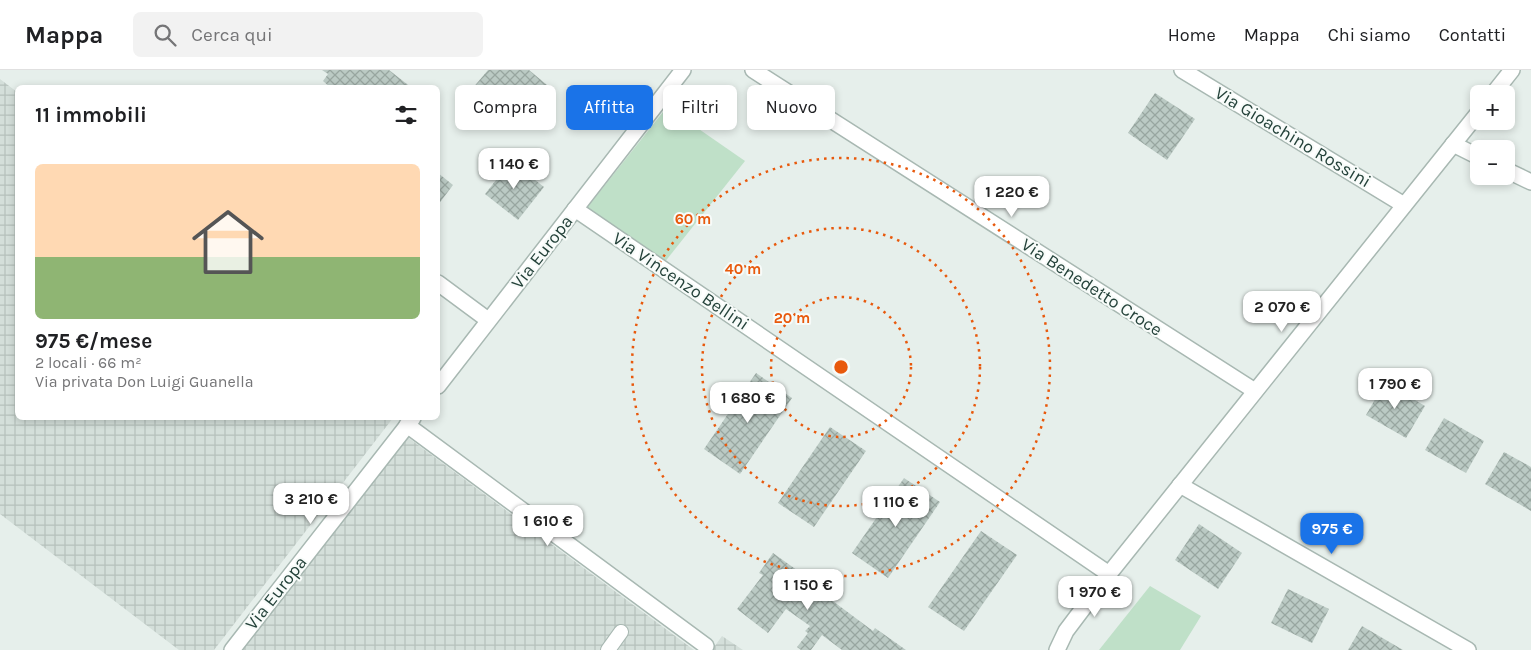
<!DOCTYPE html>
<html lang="it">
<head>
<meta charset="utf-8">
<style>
	body { margin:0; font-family:Karla,sans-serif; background:#f2f2f2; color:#202124; height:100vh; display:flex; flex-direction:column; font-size:19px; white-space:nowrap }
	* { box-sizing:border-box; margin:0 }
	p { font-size:16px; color:#757577 }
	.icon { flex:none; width:28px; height:28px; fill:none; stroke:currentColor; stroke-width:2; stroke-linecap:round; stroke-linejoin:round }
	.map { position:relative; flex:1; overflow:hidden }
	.drawer { position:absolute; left:15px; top:15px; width:425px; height:335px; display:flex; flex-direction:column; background:#fff; border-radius:8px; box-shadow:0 2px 8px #0003 }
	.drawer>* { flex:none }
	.banner { position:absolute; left:455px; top:15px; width:475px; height:45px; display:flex; gap:10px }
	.fabs { position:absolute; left:1470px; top:15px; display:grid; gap:10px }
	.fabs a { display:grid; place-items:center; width:45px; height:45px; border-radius:8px; background:#fff; box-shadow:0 2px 8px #0003; font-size:25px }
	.price { position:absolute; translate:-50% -42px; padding:0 11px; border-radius:10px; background:#fff; color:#222; font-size:16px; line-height:32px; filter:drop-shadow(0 1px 2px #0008) }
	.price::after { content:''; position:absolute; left:50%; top:30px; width:15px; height:11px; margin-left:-8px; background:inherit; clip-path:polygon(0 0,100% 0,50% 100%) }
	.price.active { background:#1a73e8; color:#fff }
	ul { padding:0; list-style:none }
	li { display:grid; align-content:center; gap:10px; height:265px; padding:0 20px }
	li span { display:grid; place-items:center; height:155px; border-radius:8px; color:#555 }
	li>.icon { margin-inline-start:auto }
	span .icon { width:90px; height:90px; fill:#fffc; stroke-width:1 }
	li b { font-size:21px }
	h2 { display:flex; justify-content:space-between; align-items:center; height:60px; padding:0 20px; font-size:21px }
	.chip { padding:0 18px; border-radius:8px; background:#fff; box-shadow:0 2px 8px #0003; font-size:18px; line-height:45px }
	.chip.active { background:#1a73e8; color:#fff }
	header { display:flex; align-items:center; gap:30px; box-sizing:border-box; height:70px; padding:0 25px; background:#fff; border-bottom:1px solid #e0e0e0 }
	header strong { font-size:24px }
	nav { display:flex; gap:28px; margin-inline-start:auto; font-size:18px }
	.search { width:350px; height:45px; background:#f2f2f2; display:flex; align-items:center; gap:12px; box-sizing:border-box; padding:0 18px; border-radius:8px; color:#757577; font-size:19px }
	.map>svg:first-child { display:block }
	.industrial { fill:url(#industrial-grid) }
	.park { fill:#bfe0c8 }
	.building { fill:url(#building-cross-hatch) }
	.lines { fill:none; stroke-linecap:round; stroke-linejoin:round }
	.lane-casing { stroke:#a8b8b2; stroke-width:16 }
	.street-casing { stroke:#a8b8b2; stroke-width:18 }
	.lane { stroke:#fff; stroke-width:14 }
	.street { stroke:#fff; stroke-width:15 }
	.ring { fill:none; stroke:#e8590c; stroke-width:2.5; stroke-dasharray:2.5 5 }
	.labels { text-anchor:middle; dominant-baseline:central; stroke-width:4; stroke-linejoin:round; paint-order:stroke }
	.street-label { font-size:18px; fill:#24423a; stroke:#f7fbf9 }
	.centre { fill:#e8590c; stroke:#f7fbf9; stroke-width:2.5 }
	.ring-label { font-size:15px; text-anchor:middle; font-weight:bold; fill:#e8590c; stroke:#f7fbf9; stroke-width:4; stroke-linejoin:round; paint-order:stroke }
</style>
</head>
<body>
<header>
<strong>Mappa</strong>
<div class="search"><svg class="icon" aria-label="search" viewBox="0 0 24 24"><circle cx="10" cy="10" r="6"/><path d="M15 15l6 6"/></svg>Cerca qui</div>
<nav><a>Home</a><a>Mappa</a><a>Chi siamo</a><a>Contatti</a></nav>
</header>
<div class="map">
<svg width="1531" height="580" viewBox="0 0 1531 580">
	<defs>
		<pattern id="industrial-grid" width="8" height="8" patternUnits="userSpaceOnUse" patternTransform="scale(1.25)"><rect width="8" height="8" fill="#d4dfda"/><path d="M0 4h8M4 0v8" fill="none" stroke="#b6c1bc"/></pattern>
		<pattern id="building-cross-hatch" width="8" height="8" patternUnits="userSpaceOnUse" patternTransform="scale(1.25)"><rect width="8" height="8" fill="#bbcac4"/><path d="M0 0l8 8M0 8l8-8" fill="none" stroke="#98a6a0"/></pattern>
	</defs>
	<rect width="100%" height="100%" fill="#e6efeb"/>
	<g class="industrial">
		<polygon points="0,9 17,22 18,348 393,348 214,580 179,580 0,444"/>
		<polygon points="406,366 694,580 240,580"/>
		<polygon points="722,566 743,580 712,580"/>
	</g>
	<g class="park">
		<polygon points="667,37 745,91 664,193 586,139"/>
		<polygon points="1150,516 1201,546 1180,580 1099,580"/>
	</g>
	<g class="building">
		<polygon points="322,0 389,0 412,18 331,18 323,11 328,4"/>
		<polygon points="488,0 529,0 553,20 523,58 472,19"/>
		<polygon points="1155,23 1195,49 1167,90 1128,63"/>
		<polygon points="511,91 544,117 518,150 485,124"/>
		<polygon points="438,103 453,115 438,135"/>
		<polygon points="756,303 792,328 740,404 704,379"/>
		<polygon points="1385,312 1425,336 1406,368 1366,345"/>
		<polygon points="1444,348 1484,371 1466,403 1425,380"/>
		<polygon points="830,357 866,381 814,457 778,433"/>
		<polygon points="1504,382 1531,397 1531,441 1485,414"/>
		<polygon points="904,408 940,432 888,508 852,483"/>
		<polygon points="1199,454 1242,483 1218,519 1175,490"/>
		<polygon points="981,461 1017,485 964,561 928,537"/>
		<polygon points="773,483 808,508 806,511 873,561 875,558 906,580 842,580 822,565 811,580 801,580 797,577 808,563 805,561 810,556 786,539 768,563 737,539 763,505 759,503"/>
		<polygon points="1288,519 1329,539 1312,573 1271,553"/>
		<polygon points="1362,556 1403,580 1348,580"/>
	</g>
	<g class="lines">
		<g class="lane-casing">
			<polyline id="lane" points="608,580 621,562"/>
		</g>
		<g class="street-casing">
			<g id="street">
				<polyline points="753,0 1255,321"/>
				<polyline points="1182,0 1404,135"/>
				<polyline points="1493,24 1512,0"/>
				<polyline points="1453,74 1479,87"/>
				<polyline points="1506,100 1531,112"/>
				<polyline points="575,139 1109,504"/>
				<polyline points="438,213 488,250"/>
				<polyline points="438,316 683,0"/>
				<polyline points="407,355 706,576"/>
				<polyline points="1180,415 1468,580"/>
				<polyline points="232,580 413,348"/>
				<polyline points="1057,580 1066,561 1109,504 1479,42"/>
			</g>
		</g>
		<use href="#lane" class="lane"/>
		<use href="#street" class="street"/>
	</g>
	<g class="ring">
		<circle cx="841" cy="297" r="70"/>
		<circle cx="841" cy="297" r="139"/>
		<circle cx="841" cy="297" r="209"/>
	</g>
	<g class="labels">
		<g class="street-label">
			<text transform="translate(1293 67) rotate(31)">Via Gioachino Rossini</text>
			<text transform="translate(542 182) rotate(-52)">Via Europa</text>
			<text transform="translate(681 211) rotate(34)">Via Vincenzo Bellini</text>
			<text transform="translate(1092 217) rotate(33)">Via Benedetto Croce</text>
			<text transform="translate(276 523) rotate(-52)">Via Europa</text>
		</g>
	</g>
	<circle cx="841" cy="297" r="8" class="centre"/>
	<g class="ring-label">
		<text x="693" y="154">60 m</text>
		<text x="743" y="204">40 m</text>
		<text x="792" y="253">20 m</text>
	</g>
</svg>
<div class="fabs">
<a>+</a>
<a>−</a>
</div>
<b class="price" style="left:514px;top:120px">1 140 €</b>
<b class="price" style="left:1012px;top:148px">1 220 €</b>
<b class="price" style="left:1282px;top:263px">2 070 €</b>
<b class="price" style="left:1395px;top:340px">1 790 €</b>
<b class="price" style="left:748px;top:354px">1 680 €</b>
<b class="price" style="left:311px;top:455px">3 210 €</b>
<b class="price" style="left:896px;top:458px">1 110 €</b>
<b class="price" style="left:548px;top:477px">1 610 €</b>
<b class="price active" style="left:1332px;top:485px">975 €</b>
<b class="price" style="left:808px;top:541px">1 150 €</b>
<b class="price" style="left:1095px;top:548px">1 970 €</b>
<div class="banner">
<a class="chip">Compra</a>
<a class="chip active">Affitta</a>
<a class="chip">Filtri</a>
<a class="chip">Nuovo</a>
</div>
<section class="drawer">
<h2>11 immobili<svg class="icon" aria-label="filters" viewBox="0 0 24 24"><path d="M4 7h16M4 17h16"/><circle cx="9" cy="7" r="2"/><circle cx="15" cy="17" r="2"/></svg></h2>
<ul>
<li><span style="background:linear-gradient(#ffd9b3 60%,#8fb573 0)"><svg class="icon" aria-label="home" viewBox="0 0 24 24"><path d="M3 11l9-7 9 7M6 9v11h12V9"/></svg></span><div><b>975 €/mese</b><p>2 locali · 66 m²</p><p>Via privata Don Luigi Guanella</p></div></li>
</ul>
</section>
</div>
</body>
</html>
